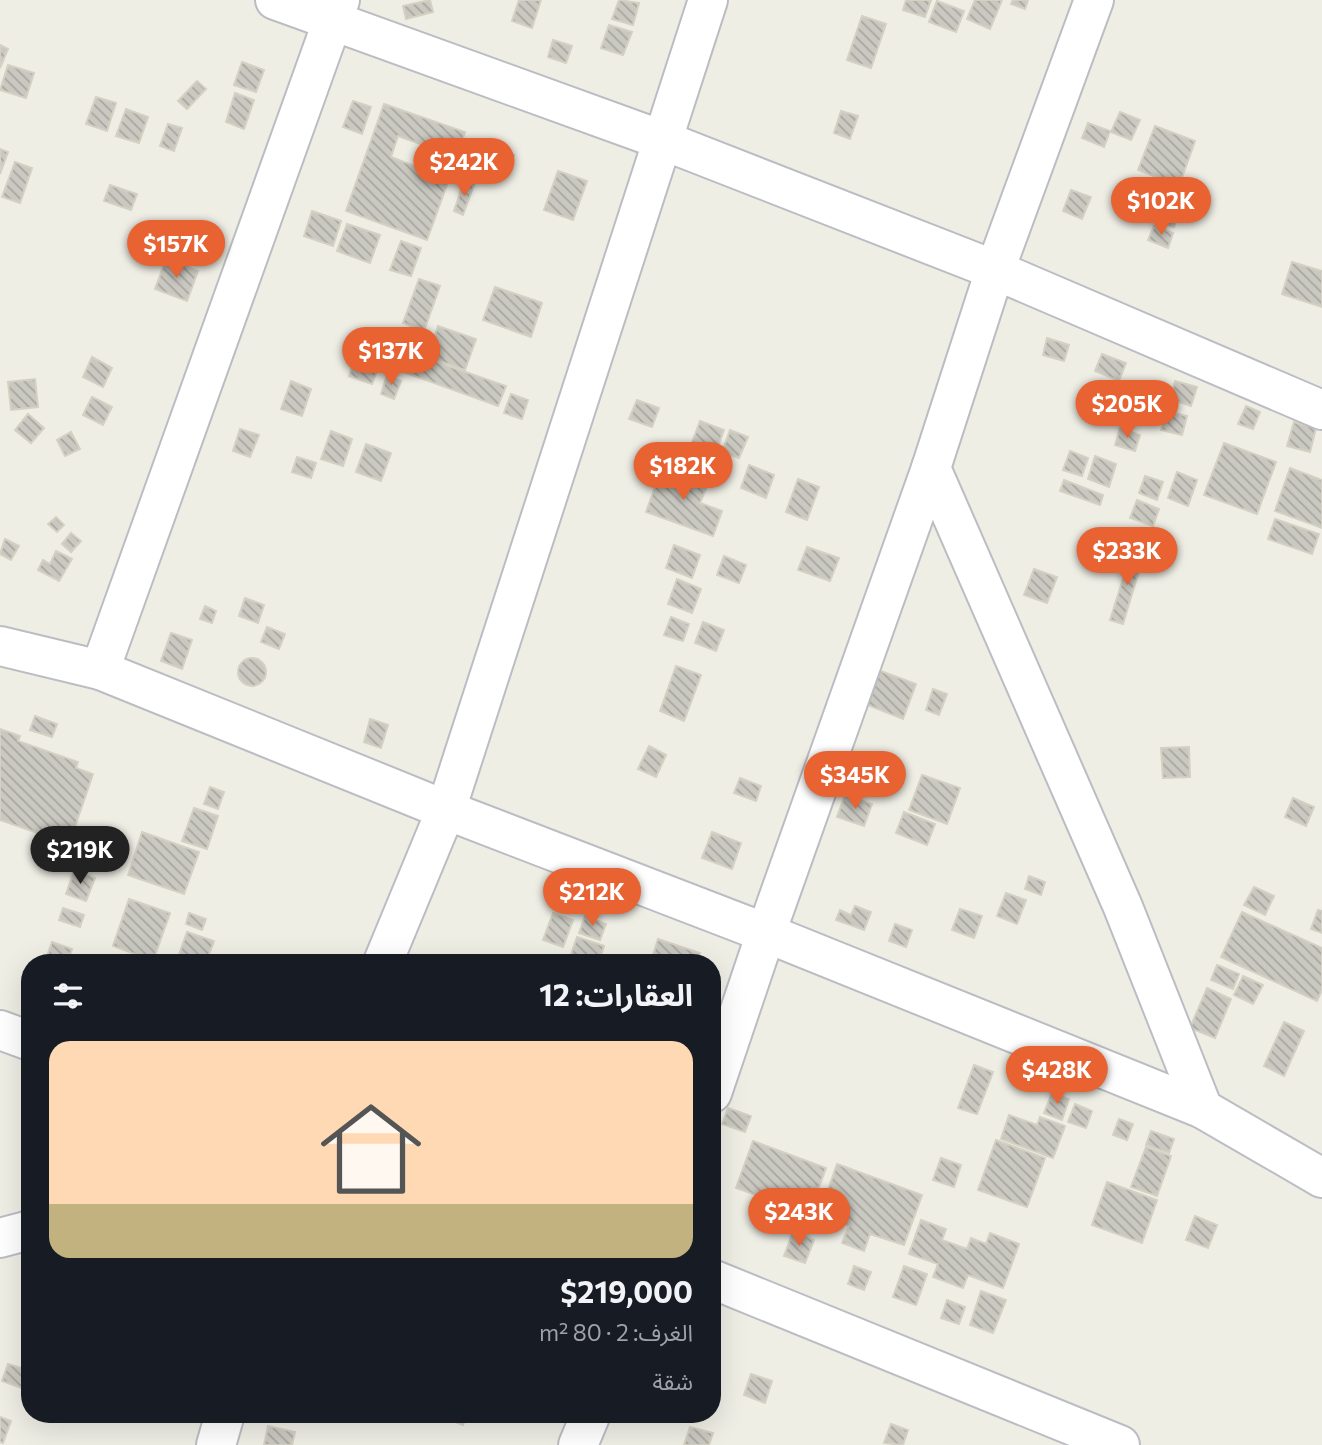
<!DOCTYPE html>
<html lang="ar">
<head>
<meta charset="utf-8">
<style>
	body { margin:0; font-family:Commissioner,"Noto Sans Arabic",sans-serif; background:#20242c; color:#f1f3f6; direction:rtl; height:100vh; display:flex; flex-direction:column; font-size:26px; white-space:nowrap }
	* { box-sizing:border-box; margin:0 }
	p { font-size:23px; color:#9ea1a6 }
	.icon { flex:none; width:38px; height:38px; fill:none; stroke:currentColor; stroke-width:2; stroke-linecap:round; stroke-linejoin:round }
	.map { position:relative; flex:1; overflow:hidden; direction:ltr }
	.sheet { position:absolute; left:21px; top:954px; width:700px; height:469px; display:flex; flex-direction:column; background:#171b24; border-radius:28px; box-shadow:0 7px 28px #0002; direction:rtl }
	.sheet>* { flex:none }
	.price { position:absolute; translate:-50% -60px; padding:0 16px; border-radius:24px; background:#e86232; color:#fff; font-size:23px; line-height:46px; filter:drop-shadow(0 2px 4px #0008) }
	.price::after { content:''; position:absolute; left:50%; top:42px; width:21px; height:16px; margin-left:-10px; background:inherit; clip-path:polygon(0 0,100% 0,50% 100%) }
	.price.on { background:#222; color:#fff }
	ul { padding:0; list-style:none }
	li { display:grid; align-content:center; gap:14px; height:371px; padding:0 28px }
	li+li { border-top:2px solid #363941 }
	li span { display:grid; place-items:center; height:217px; border-radius:21px; color:#555 }
	li>.icon { margin-inline-start:auto }
	span .icon { width:126px; height:126px; fill:#fffc; stroke-width:1 }
	li b { font-size:30px }
	h2 { display:flex; justify-content:space-between; align-items:center; height:84px; padding:0 28px; font-size:30px }
	.map>svg:first-child { display:block }
	.building { fill:url(#building-back-hatch); stroke:#d4d1c3; stroke-width:2 }
	.lines { fill:none; stroke-linecap:round; stroke-linejoin:round }
	.minor-casing { stroke:#bcbdc3; stroke-width:42 }
	.minor { stroke:#fff; stroke-width:38 }
</style>
</head>
<body>
<div class="map">
<svg width="1322" height="1445" viewBox="0 0 1322 1445">
	<defs>
		<pattern id="building-back-hatch" width="6" height="6" patternUnits="userSpaceOnUse" patternTransform="scale(1.75)"><rect width="6" height="6" fill="#cac9c1"/><path d="M-1 5l2 2M0 0l6 6M5-1l2 2" fill="none" stroke="#a7a6a0"/></pattern>
	</defs>
	<rect width="100%" height="100%" fill="#efeee5"/>
	<g class="building">
		<polygon points="430,0 433,12 406,19 403,6"/>
		<polygon points="519,0 541,0 532,28 512,21"/>
		<polygon points="619,0 639,3 633,25 612,19"/>
		<polygon points="906,0 931,0 925,17 903,10"/>
		<polygon points="975,0 1002,0 990,29 967,19"/>
		<polygon points="1013,0 1028,0 1025,9 1011,4"/>
		<polygon points="937,1 964,11 956,32 929,22"/>
		<polygon points="862,16 886,24 871,68 847,60"/>
		<polygon points="609,25 632,32 623,55 601,48"/>
		<polygon points="553,40 572,46 566,63 548,57"/>
		<polygon points="0,45 8,49 0,68"/>
		<polygon points="242,62 264,70 256,92 234,85"/>
		<polygon points="8,65 34,73 26,98 0,90"/>
		<polygon points="197,81 206,89 187,109 178,101"/>
		<polygon points="235,93 254,100 244,129 226,122"/>
		<polygon points="96,97 116,103 107,131 86,124"/>
		<polygon points="353,101 371,107 362,134 343,127"/>
		<polygon points="384,104 465,132 456,157 398,136 391,157 449,179 427,240 346,211"/>
		<polygon points="126,109 148,117 139,143 116,136"/>
		<polygon points="841,111 858,116 850,139 834,133"/>
		<polygon points="1120,112 1140,120 1131,140 1111,132"/>
		<polygon points="1088,123 1110,131 1104,147 1082,138"/>
		<polygon points="168,124 182,128 174,151 160,146"/>
		<polygon points="1155,126 1195,141 1179,186 1138,170"/>
		<polygon points="0,149 8,152 0,174"/>
		<polygon points="502,151 514,155 507,175 494,170"/>
		<polygon points="15,162 32,168 20,203 2,197"/>
		<polygon points="558,171 587,181 573,220 544,210"/>
		<polygon points="464,181 474,185 463,215 454,211"/>
		<polygon points="110,185 137,194 131,210 104,201"/>
		<polygon points="1153,187 1185,198 1174,227 1142,216"/>
		<polygon points="1071,190 1091,197 1082,219 1063,211"/>
		<polygon points="312,211 341,221 333,246 304,236"/>
		<polygon points="347,224 380,235 370,263 337,251"/>
		<polygon points="1154,226 1173,233 1168,248 1148,240"/>
		<polygon points="401,241 421,248 411,276 390,270"/>
		<polygon points="166,259 198,271 187,301 155,289"/>
		<polygon points="1292,262 1322,271 1322,307 1282,294"/>
		<polygon points="419,279 440,286 424,331 403,323"/>
		<polygon points="495,287 542,303 531,337 483,320"/>
		<polygon points="438,326 476,339 465,370 401,348 406,334 432,343"/>
		<polygon points="1047,338 1069,345 1064,361 1043,355"/>
		<polygon points="388,345 506,386 498,406 381,364"/>
		<polygon points="1102,354 1126,363 1119,381 1095,371"/>
		<polygon points="92,357 112,368 103,387 83,377"/>
		<polygon points="354,360 378,368 372,384 349,376"/>
		<polygon points="387,375 401,381 394,399 381,394"/>
		<polygon points="35,379 38,407 11,410 8,382"/>
		<polygon points="291,381 311,389 302,416 281,409"/>
		<polygon points="1175,381 1197,387 1191,406 1170,399"/>
		<polygon points="511,394 528,400 522,419 504,413"/>
		<polygon points="92,397 112,407 103,425 83,415"/>
		<polygon points="637,400 659,408 652,427 629,419"/>
		<polygon points="1246,406 1260,412 1253,429 1238,424"/>
		<polygon points="1166,411 1187,416 1182,435 1161,430"/>
		<polygon points="28,414 44,428 31,443 15,430"/>
		<polygon points="700,421 724,430 715,454 691,445"/>
		<polygon points="1294,422 1316,428 1310,452 1287,446"/>
		<polygon points="1120,428 1140,435 1135,451 1115,445"/>
		<polygon points="240,429 259,435 250,457 233,451"/>
		<polygon points="730,430 748,437 739,458 722,452"/>
		<polygon points="331,431 352,439 343,466 321,459"/>
		<polygon points="71,432 80,449 65,456 57,440"/>
		<polygon points="1224,443 1276,462 1257,514 1204,495"/>
		<polygon points="366,444 391,453 381,481 356,472"/>
		<polygon points="1070,451 1088,458 1082,476 1063,470"/>
		<polygon points="1095,456 1116,464 1109,487 1088,479"/>
		<polygon points="297,457 316,463 311,478 292,472"/>
		<polygon points="749,465 774,475 766,498 741,488"/>
		<polygon points="662,467 708,484 700,503 722,511 713,536 646,512"/>
		<polygon points="1290,468 1322,480 1322,528 1275,511"/>
		<polygon points="1177,472 1197,480 1188,506 1168,498"/>
		<polygon points="1145,476 1163,482 1157,500 1139,493"/>
		<polygon points="798,479 819,487 807,520 786,512"/>
		<polygon points="1064,480 1103,495 1100,505 1060,491"/>
		<polygon points="1137,500 1159,509 1153,526 1130,518"/>
		<polygon points="56,517 64,525 57,532 48,524"/>
		<polygon points="1275,519 1319,534 1312,554 1268,539"/>
		<polygon points="71,533 81,541 71,552 62,544"/>
		<polygon points="5,539 19,546 11,560 0,554"/>
		<polygon points="674,545 700,555 692,578 666,568"/>
		<polygon points="807,547 839,558 830,581 798,570"/>
		<polygon points="1132,550 1144,554 1123,624 1110,620"/>
		<polygon points="56,551 72,559 59,581 38,570 43,560 50,564"/>
		<polygon points="724,556 746,565 739,583 717,575"/>
		<polygon points="1034,569 1057,577 1047,603 1024,595"/>
		<polygon points="677,579 701,589 692,613 668,604"/>
		<polygon points="245,598 264,605 258,623 239,616"/>
		<polygon points="205,606 216,611 212,623 200,619"/>
		<polygon points="671,617 689,624 683,641 664,635"/>
		<polygon points="703,622 724,630 716,651 695,643"/>
		<polygon points="267,627 285,634 279,649 261,642"/>
		<polygon points="171,633 192,640 182,669 161,661"/>
		<circle cx="252" cy="672" r="14"/>
		<polygon points="676,666 701,675 684,721 660,711"/>
		<polygon points="878,670 916,684 903,719 865,704"/>
		<polygon points="933,689 947,694 939,715 926,710"/>
		<polygon points="35,716 57,724 52,737 30,730"/>
		<polygon points="370,719 388,725 381,748 364,742"/>
		<polygon points="0,729 20,736 18,741 78,762 76,768 93,774 69,844 0,820"/>
		<polygon points="649,746 666,755 656,777 638,769"/>
		<polygon points="1189,747 1190,777 1163,778 1161,748"/>
		<polygon points="922,775 960,788 947,824 909,810"/>
		<polygon points="740,778 761,786 756,801 734,793"/>
		<polygon points="210,787 224,792 218,809 204,804"/>
		<polygon points="845,795 872,804 864,826 837,817"/>
		<polygon points="1293,798 1314,807 1306,826 1285,817"/>
		<polygon points="194,808 218,816 207,849 182,841"/>
		<polygon points="904,812 935,824 927,845 896,833"/>
		<polygon points="142,832 199,852 184,894 128,875"/>
		<polygon points="712,832 741,843 732,869 702,858"/>
		<polygon points="74,871 95,878 86,901 66,894"/>
		<polygon points="1029,876 1045,882 1041,895 1025,889"/>
		<polygon points="1254,887 1274,896 1265,915 1244,905"/>
		<polygon points="1006,893 1026,900 1017,924 997,916"/>
		<polygon points="129,899 170,913 153,961 113,946"/>
		<polygon points="855,906 871,912 864,930 836,920 840,910 851,915"/>
		<polygon points="63,908 84,915 80,927 59,920"/>
		<polygon points="960,909 982,916 974,938 952,930"/>
		<polygon points="1318,910 1322,911 1322,933 1311,929"/>
		<polygon points="1242,912 1322,948 1322,990 1317,1001 1221,957"/>
		<polygon points="189,913 206,919 202,930 186,924"/>
		<polygon points="553,913 573,920 563,947 543,940"/>
		<polygon points="585,916 606,924 600,940 579,933"/>
		<polygon points="895,924 912,930 906,947 889,941"/>
		<polygon points="187,932 214,941 206,962 184,962 177,960"/>
		<polygon points="577,937 604,946 599,962 576,962 569,960"/>
		<polygon points="658,939 700,953 696,962 651,962"/>
		<polygon points="52,942 72,949 67,962 57,962 46,959"/>
		<polygon points="1217,965 1239,974 1233,989 1211,980"/>
		<polygon points="1243,976 1263,985 1253,1004 1234,995"/>
		<polygon points="1207,988 1231,999 1215,1038 1190,1028"/>
		<polygon points="1284,1022 1304,1031 1284,1076 1264,1066"/>
		<polygon points="974,1065 993,1072 977,1114 958,1108"/>
		<polygon points="1052,1093 1069,1099 1062,1120 1044,1113"/>
		<polygon points="1075,1104 1092,1111 1086,1128 1068,1122"/>
		<polygon points="728,1108 751,1116 745,1132 722,1124"/>
		<polygon points="1009,1115 1037,1125 1040,1117 1065,1126 1053,1158 1001,1139"/>
		<polygon points="1119,1119 1133,1124 1127,1140 1113,1135"/>
		<polygon points="1151,1131 1174,1139 1169,1153 1146,1145"/>
		<polygon points="996,1140 1045,1158 1027,1207 978,1190"/>
		<polygon points="753,1141 826,1168 809,1214 736,1188"/>
		<polygon points="1146,1147 1171,1156 1157,1196 1131,1187"/>
		<polygon points="941,1158 961,1165 954,1187 933,1180"/>
		<polygon points="837,1164 922,1195 904,1245 870,1234 864,1251 842,1243 849,1226 819,1215"/>
		<polygon points="1107,1182 1157,1200 1142,1243 1092,1225"/>
		<polygon points="1195,1216 1217,1225 1208,1248 1186,1240"/>
		<polygon points="921,1220 946,1229 942,1240 967,1249 971,1238 986,1244 990,1233 1019,1244 1003,1288 968,1275 963,1288 933,1277 938,1264 909,1254"/>
		<polygon points="793,1232 814,1240 805,1263 784,1256"/>
		<polygon points="854,1266 871,1272 864,1290 848,1284"/>
		<polygon points="904,1266 927,1274 916,1305 893,1297"/>
		<polygon points="981,1291 1006,1300 993,1333 970,1325"/>
		<polygon points="947,1300 965,1307 959,1324 941,1318"/>
		<polygon points="8,1364 28,1370 21,1388 2,1381"/>
		<polygon points="751,1374 772,1381 765,1403 744,1395"/>
		<polygon points="434,1414 467,1414 463,1425"/>
		<polygon points="0,1417 11,1421 3,1443 0,1442"/>
		<polygon points="891,1424 908,1430 903,1445 884,1443"/>
		<polygon points="268,1426 295,1432 292,1445 264,1445"/>
		<polygon points="690,1427 713,1433 709,1445 684,1445"/>
	</g>
	<g class="lines">
		<g class="minor-casing">
			<g id="minor">
				<polyline points="275,0 662,140 995,270 1322,410"/>
				<polyline points="931,468 1123,907 1203,1109"/>
				<polyline points="0,646 100,670 446,810 766,933 1203,1109 1322,1178"/>
				<polyline points="100,670 340,0"/>
				<polyline points="383,962 446,810 708,0"/>
				<polyline points="0,1030 30,1041"/>
				<polyline points="712,1093 766,933 931,468 995,270 1094,0"/>
				<polyline points="0,1238 30,1230"/>
				<polyline points="712,1279 1120,1445"/>
				<polyline points="216,1445 225,1414"/>
				<polyline points="578,1445 591,1414"/>
			</g>
		</g>
		<use href="#minor" class="minor"/>
	</g>
</svg>
<b class="price" style="left:464px;top:198px">$242K</b>
<b class="price" style="left:1161px;top:237px">$102K</b>
<b class="price" style="left:176px;top:280px">$157K</b>
<b class="price" style="left:391px;top:387px">$137K</b>
<b class="price" style="left:1127px;top:440px">$205K</b>
<b class="price" style="left:683px;top:502px">$182K</b>
<b class="price" style="left:1127px;top:587px">$233K</b>
<b class="price" style="left:855px;top:811px">$345K</b>
<b class="price on" style="left:80px;top:886px">$219K</b>
<b class="price" style="left:592px;top:928px">$212K</b>
<b class="price" style="left:1057px;top:1106px">$428K</b>
<b class="price" style="left:799px;top:1248px">$243K</b>
<section class="sheet">
<h2>العقارات: 12<svg class="icon" aria-label="filters" viewBox="0 0 24 24"><path d="M4 7h16M4 17h16"/><circle cx="9" cy="7" r="2"/><circle cx="15" cy="17" r="2"/></svg></h2>
<ul>
<li><span style="background:linear-gradient(#ffd9b3 75%,#c2b280 0)"><svg class="icon" aria-label="home" viewBox="0 0 24 24"><path d="M3 11l9-7 9 7M6 9v11h12V9"/></svg></span><div><b>$219,000</b><p>الغرف: 2 · 80 m²</p><p>شقة</p></div></li>
</ul>
</section>
</div>
</body>
</html>
